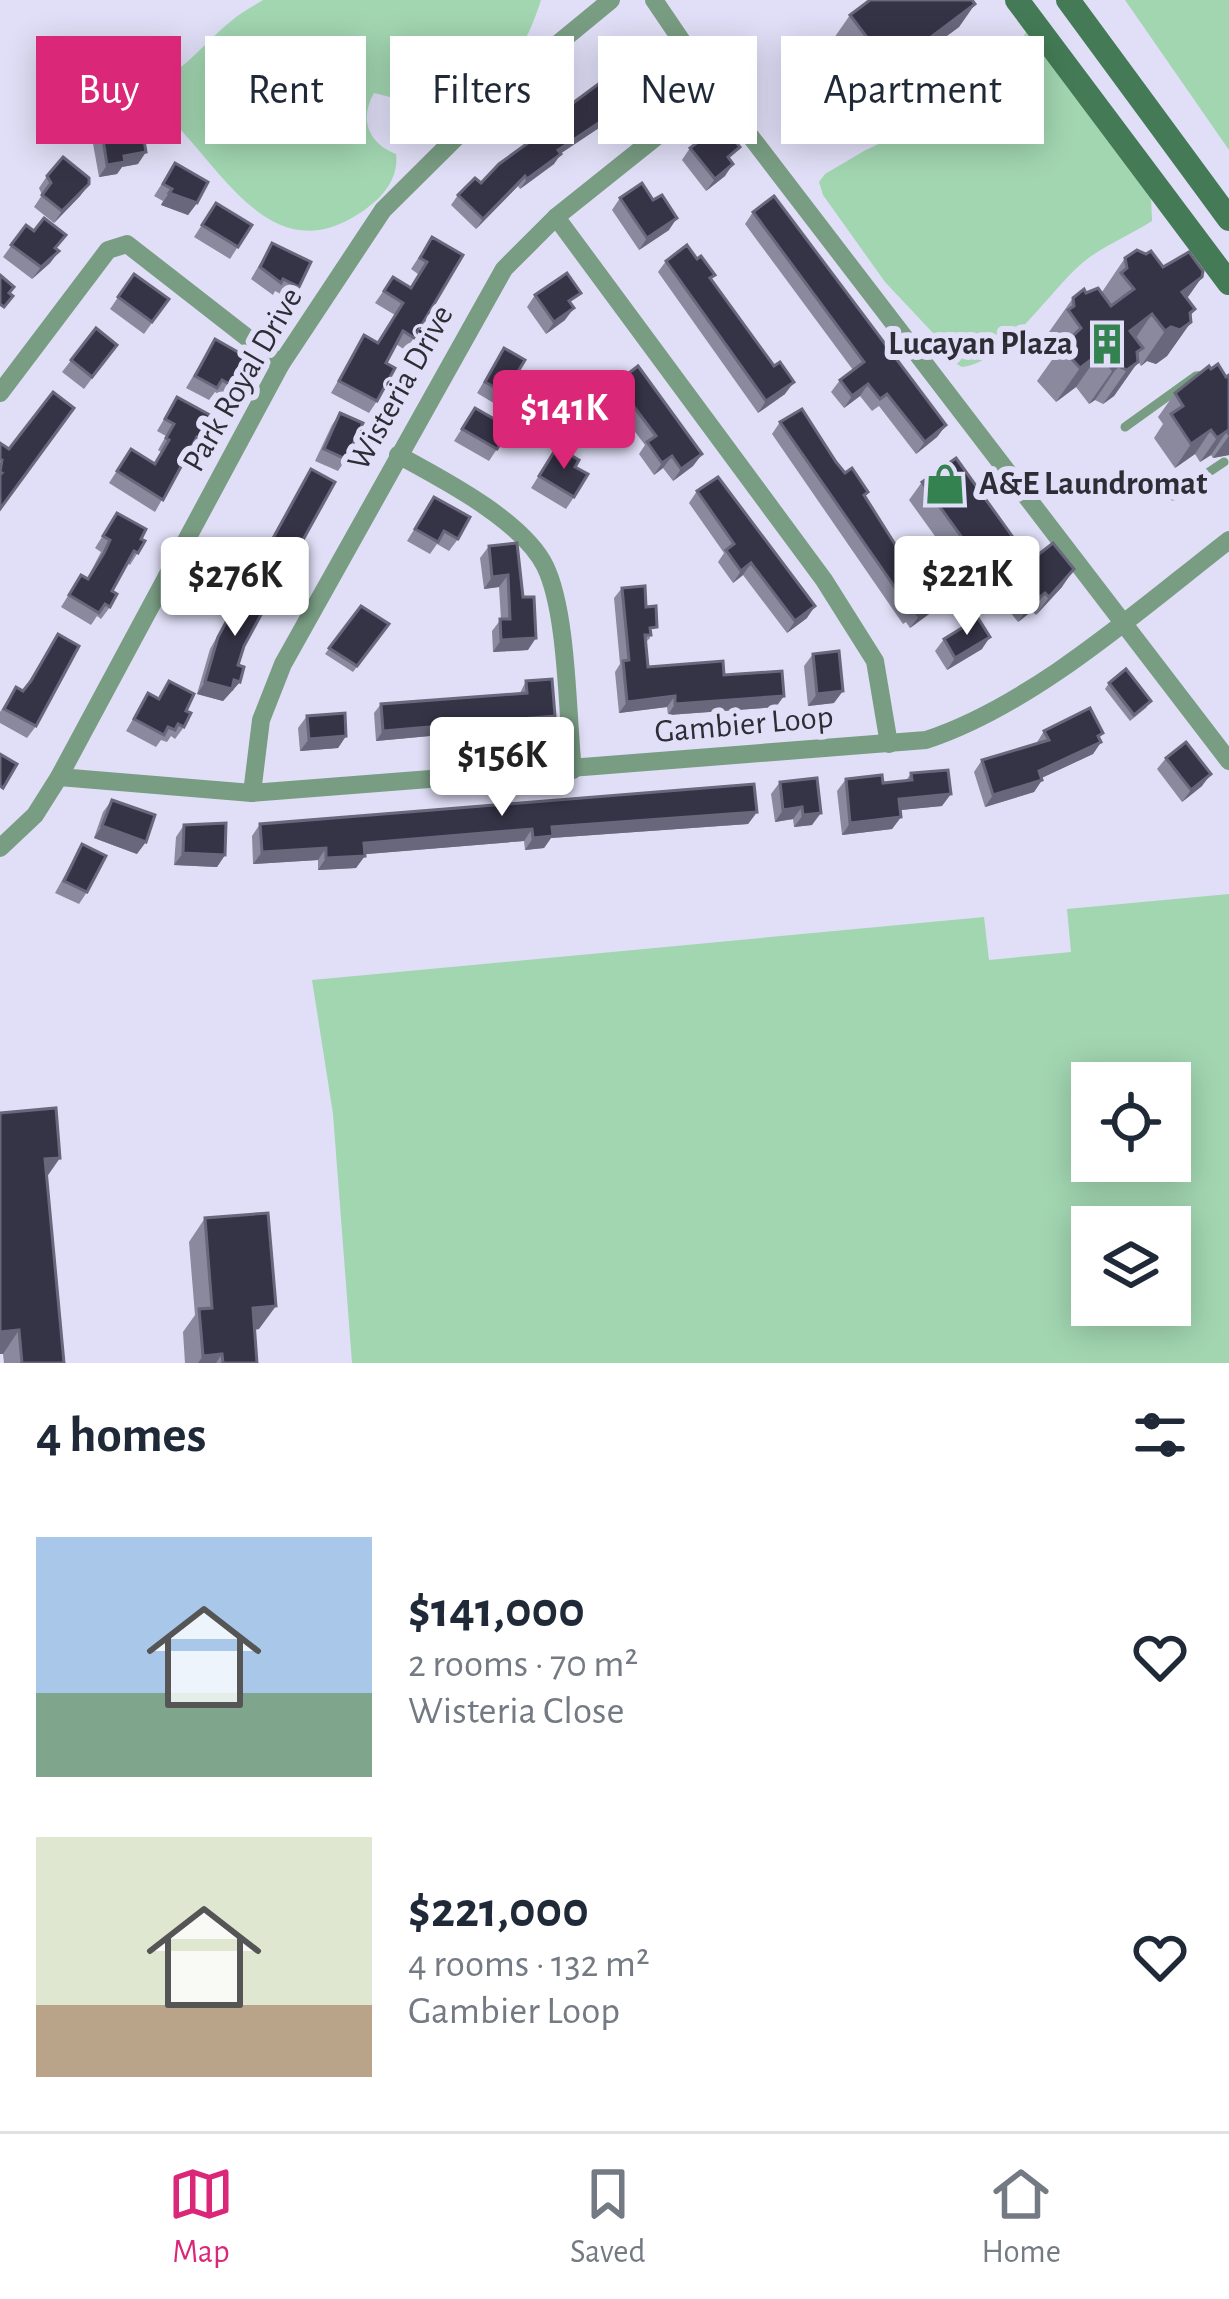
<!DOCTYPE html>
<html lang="en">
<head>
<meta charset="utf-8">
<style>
	body { margin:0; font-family:"Alegreya Sans",sans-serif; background:#f2f2f3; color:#1f2937; height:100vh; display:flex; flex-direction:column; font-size:45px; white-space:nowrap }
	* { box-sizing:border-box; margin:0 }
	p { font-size:39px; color:#747a83 }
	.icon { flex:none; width:66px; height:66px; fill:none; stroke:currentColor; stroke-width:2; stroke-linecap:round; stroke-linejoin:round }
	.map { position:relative; height:1363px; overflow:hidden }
	.side { display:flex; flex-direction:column; background:#fff; flex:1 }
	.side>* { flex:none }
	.banner { position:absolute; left:36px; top:36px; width:1158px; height:108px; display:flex; gap:24px }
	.controls { position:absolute; left:1071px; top:1062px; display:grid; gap:24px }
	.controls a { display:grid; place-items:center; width:120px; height:120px; border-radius:0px; background:#fff; box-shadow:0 6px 30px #0003; font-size:60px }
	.price { position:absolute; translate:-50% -102px; padding:0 27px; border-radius:12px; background:#fff; color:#222; font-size:39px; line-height:78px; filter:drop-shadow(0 3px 6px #0008) }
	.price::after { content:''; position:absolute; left:50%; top:72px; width:36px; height:27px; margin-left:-18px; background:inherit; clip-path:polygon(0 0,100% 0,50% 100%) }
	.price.on { background:#db2777; color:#fff }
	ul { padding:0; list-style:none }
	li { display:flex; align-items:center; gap:36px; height:300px; padding:0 36px }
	li span { display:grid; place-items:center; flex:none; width:336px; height:240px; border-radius:0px; color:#555 }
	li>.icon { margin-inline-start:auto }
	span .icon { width:144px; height:144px; fill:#fffc; stroke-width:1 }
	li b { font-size:51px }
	h2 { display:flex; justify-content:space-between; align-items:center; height:144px; padding:0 36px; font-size:51px }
	.chip { padding:0 42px; border-radius:0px; background:#fff; box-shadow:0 6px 30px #0003; font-size:42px; line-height:108px }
	.chip.on { background:#db2777; color:#fff }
	.tabs { display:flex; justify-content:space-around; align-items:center; height:168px; border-top:3px solid #e0e1e3; background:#fff; font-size:33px; color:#747a83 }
	.tabs a { display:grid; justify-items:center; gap:6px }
	.tabs .on { color:#db2777 }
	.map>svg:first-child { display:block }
	.green { fill:#a2d6b1; fill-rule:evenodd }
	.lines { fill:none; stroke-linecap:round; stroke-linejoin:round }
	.lane { stroke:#799d83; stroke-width:9 }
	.street { stroke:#799d83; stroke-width:18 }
	.secondary { stroke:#447b56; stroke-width:24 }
	.wall { fill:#8b899e }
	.shaded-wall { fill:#69677b }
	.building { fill:#353346; stroke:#69677b; stroke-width:3 }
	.labels { text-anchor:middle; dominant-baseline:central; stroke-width:12; stroke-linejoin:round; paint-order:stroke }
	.poi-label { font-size:33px; font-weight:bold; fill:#2e2d36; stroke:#e1dff7; text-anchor:end }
	.street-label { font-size:33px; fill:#2e2d36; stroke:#e1dff7 }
</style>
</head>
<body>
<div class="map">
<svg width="1229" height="1363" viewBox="0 0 1229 1363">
	<rect width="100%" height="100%" fill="#e1dff7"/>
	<g class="green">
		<path d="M263,0H541C534,21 526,44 510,60C501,69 488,73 479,82C458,102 449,120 418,123L390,97L374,93C359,119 368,143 396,154C399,180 381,199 360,213C282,265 235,191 188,138C172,119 152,103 134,87C177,83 199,47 230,22C240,13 252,7 263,0Z"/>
		<polygon points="1125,0 1229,0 1229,150"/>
		<path d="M1026,32L1151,194L1152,221C1129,236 1100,247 1080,265C1050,291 1002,364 962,367L950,360L932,332L885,282L823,195L819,182L825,174L864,151L930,119L971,77L1015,50Z"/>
		<path d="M1229,894V1363H352L333,1114L312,980L984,917L989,960L1071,952L1067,909ZM1170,1083V1161H1092V1083ZM1170,1227V1305H1092V1227Z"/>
	</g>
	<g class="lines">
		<g class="lane">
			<polyline points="1125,427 1196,376 1207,375"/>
			<polyline points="1173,496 1224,462"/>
		</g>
		<g class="street">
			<polyline points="654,0 715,90 1229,761"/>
			<polyline points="556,217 824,580 875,661 889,744"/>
			<polyline points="0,393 108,250 127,244 281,364"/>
			<path d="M398,455C442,479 522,520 545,566C568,613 567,716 573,770"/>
			<path d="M59,777L252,793L926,740C1033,705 1140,609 1229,540"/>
			<polyline points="252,793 261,720 283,664 504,269 556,217 715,90"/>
			<polyline points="0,848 35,815 59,777 281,364 383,210 515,79 611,0"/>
		</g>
		<g class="secondary">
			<polyline points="1017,0 1229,283"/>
			<polyline points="1068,0 1229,219"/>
		</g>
	</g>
	<g class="wall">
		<polygon points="975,4 959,27 936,44 924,73 882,104 834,38 850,15"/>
		<polygon points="681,63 672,75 639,99 624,76 632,64"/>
		<polygon points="569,106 621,108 614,118 560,153 554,164 520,189 518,186 476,229 451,205 458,195 481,183 563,118 562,116"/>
		<polygon points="101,126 124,131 138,164 122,167 117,174 99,177 92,138"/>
		<polygon points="690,148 730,160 725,176 706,191 682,160"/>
		<polygon points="175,163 197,203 188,215 161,205 163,201 154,196"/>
		<polygon points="47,176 89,184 80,196 54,223 34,207 42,195 39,188"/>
		<polygon points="620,198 653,200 669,230 639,250 612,210"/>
		<polygon points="216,203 252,225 230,259 194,237"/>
		<polygon points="753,212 946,425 937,437 916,454 879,406 872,411 860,396 844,408 831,392 840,380 853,370 745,224"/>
		<polygon points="26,225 59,251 50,263 32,279 3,257"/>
		<polygon points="432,237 414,338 405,350 396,344 386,363 377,401 369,413 331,393 364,335 377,343 395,315 375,303 393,277 410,288 418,274 411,269"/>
		<polygon points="272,243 299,287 290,299 275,291 273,295 251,279"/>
		<polygon points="1125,258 1202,277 1187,298 1195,309 1190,316 1191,322 1167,356 1156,364 1147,361 1141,366 1138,361 1114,396 1103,404 1095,400 1089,404 1076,387 1056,402 1037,381 1054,357 1044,344 1049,336 1049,332 1073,298 1086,293 1102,292"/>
		<polygon points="666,261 711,280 785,394 758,413 658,272"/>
		<polygon points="134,274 169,299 144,334 110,309"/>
		<polygon points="535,295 565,320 546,334 527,307"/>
		<polygon points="96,328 117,345 84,389 62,372"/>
		<polygon points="215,339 236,388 228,400 215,392 209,400 186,388"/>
		<polygon points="504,348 505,393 497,405 477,393"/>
		<polygon points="1211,369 1226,377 1229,375 1229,455 1213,458 1211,455 1200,462 1195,454 1175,468 1154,438 1163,424 1158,417 1175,393"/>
		<polygon points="616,383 702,454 693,466 673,481 663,468 654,475 639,454 645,445 607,395"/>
		<polygon points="177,397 205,424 203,440 194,452 190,450 155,512 109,483 131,449 154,463 161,452 158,450 166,436 157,431"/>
		<polygon points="475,408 497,449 489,461 454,441"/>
		<polygon points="340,413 346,459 338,471 315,461 332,425"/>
		<polygon points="780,422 836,462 845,473 868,492 865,497 903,557 919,579 938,591 934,598 929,614 910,628 906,622 903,624 772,434"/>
		<polygon points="557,447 575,467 574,497 566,509 531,488"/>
		<polygon points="311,469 288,567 279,578 275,576 270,584 252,574"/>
		<polygon points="922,482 1030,561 1062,587 1036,615 1032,611 1018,622 985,581 973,589 909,500"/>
		<polygon points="697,491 807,618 787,633 743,575 733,583 718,562 724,553 689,503"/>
		<polygon points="434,497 458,539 449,551 437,544 430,554 407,541"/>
		<polygon points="117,513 145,541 130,565 127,563 112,591 110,607 101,619 97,616 91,625 61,607 81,575 87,579 101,552 95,548"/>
		<polygon points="517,543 528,650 493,652 492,631 501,619 499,587 484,589 480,558 489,546"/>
		<polygon points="245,587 244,646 238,665 240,682 223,701 197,694 210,649"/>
		<polygon points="622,588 646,607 650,638 646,642 648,667 724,675 776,707 668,715 667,707 619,713 615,672 620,664 614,598"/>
		<polygon points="361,606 389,624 353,672 325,654"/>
		<polygon points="58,634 36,726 27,738 0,723 0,712 16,687 23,691"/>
		<polygon points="944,639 982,649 947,670 935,651"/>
		<polygon points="813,654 834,703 808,706 804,666"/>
		<polygon points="169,681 186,711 184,727 175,739 171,736 167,742 161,740 156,747 126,731 148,693 158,699"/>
		<polygon points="526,681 549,725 376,741 374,713 381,704 520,693"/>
		<polygon points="1109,683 1147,707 1130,721 1105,689"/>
		<polygon points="307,716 346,736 338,748 300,751 298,728"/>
		<polygon points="1044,731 1103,733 1099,738 1101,742 1093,754 1041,778 1042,780 1034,792 985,807 974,772 982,760 1036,744"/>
		<polygon points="1166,758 1202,786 1182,802 1157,769"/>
		<polygon points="911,773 942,806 900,810 901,817 892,829 842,835 837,791 846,779 883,783 906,781"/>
		<polygon points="817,778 812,825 794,827 793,819 775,822 771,794 780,782"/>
		<polygon points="112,800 137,854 94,838 103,812"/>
		<polygon points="757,812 748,824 551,838 544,848 525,850 524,841 365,854 356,868 318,870 318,860 253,864 252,836 260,824"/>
		<polygon points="184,825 225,855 217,867 174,865 176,837"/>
		<polygon points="82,844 87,892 79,904 55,893"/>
		<polygon points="0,1113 47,1177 64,1363 4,1363 3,1354 0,1354"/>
		<polygon points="205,1218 259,1329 255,1330 257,1363 185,1363 183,1332 195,1315 189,1242"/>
	</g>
	<g class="shaded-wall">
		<polygon points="975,4 959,27 914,60 931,37"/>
		<polygon points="940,50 924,73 882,104 899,80"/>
		<polygon points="681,63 672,75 639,99 648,87"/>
		<polygon points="621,108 614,118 551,160 558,150"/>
		<polygon points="146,152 138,164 122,167 117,174 99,177 107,165 124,156"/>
		<polygon points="561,154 554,164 520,189 527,179"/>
		<polygon points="733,164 725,176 706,191 715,179"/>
		<polygon points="525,176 518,186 476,229 483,219"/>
		<polygon points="89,184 80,196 54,223 62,211"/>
		<polygon points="169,193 197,203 188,215 161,205"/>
		<polygon points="677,218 669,230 639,250 647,238"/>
		<polygon points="59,251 50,263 32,279 41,267"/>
		<polygon points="1202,277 1178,311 1158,326 1182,292"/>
		<polygon points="574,308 565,320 546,334 554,322"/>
		<polygon points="1195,309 1181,330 1191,322 1167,356 1156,364 1147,361 1141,366 1165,331"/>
		<polygon points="1152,314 1129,348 1106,365 1130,331"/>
		<polygon points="1100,353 1076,387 1056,402 1080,368"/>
		<polygon points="1138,362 1114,396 1103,404 1127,370"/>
		<polygon points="1118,366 1095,400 1089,404 1113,370"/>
		<polygon points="794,382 785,394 758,413 766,401"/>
		<polygon points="868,384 860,396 844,408 852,396"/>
		<polygon points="946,425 937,437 916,454 925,442"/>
		<polygon points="1211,430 1195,454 1175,468 1191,444"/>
		<polygon points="1227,431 1211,455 1200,462 1217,438"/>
		<polygon points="1229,436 1229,455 1213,458"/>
		<polygon points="702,454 693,466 673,481 681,469"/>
		<polygon points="672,456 663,468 654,475 662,463"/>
		<polygon points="751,563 743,575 733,583 741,571"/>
		<polygon points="997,563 985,581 973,589 986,571"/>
		<polygon points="1074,569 1062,587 1036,615 1049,597"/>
		<polygon points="508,575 499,587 484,589 492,577"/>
		<polygon points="1045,593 1032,611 1018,622 1031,604"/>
		<polygon points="937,602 929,614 910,628 919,616"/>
		<polygon points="815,606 807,618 787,633 795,621"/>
		<polygon points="990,637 982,649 947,670 955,658"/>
		<polygon points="536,638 528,650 493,652 501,640"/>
		<polygon points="234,680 240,682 223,701 197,694 205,682"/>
		<polygon points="843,691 834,703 808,706 817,694"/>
		<polygon points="675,696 667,707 619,713 627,702"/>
		<polygon points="784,696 776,707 668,715 675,704"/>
		<polygon points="555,716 549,725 376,741 383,731"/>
		<polygon points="346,736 338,748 300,751 309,739"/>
		<polygon points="1101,742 1093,754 1031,783 1039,771"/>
		<polygon points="1211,774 1202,786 1182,802 1191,790"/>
		<polygon points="1042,780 1034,792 985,807 993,795"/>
		<polygon points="951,794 942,806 891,811 899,799"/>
		<polygon points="802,807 793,819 775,822 783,810"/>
		<polygon points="757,812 748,824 551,838 544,848 525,850 533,838 552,827"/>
		<polygon points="821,813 812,825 794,827 803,815"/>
		<polygon points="901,817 892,829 842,835 850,823"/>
		<polygon points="102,826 146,842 137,854 94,838"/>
		<polygon points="532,829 524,841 356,855 364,843"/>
		<polygon points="326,848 318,860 253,864 262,852"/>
		<polygon points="183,853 225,855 217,867 174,865"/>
		<polygon points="365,856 356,868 318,870 326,858"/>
		<polygon points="60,1158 44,1181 45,1159"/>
		<polygon points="276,1306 259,1329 237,1331 253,1308"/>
		<polygon points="19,1330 3,1354 0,1354 0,1332"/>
		<polygon points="222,1354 216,1363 198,1363 203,1356"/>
	</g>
	<g class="building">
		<polygon points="870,0 972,0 975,4 931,37 940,50 899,80 850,15"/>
		<polygon points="664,41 681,63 648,87 632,64"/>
		<polygon points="601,82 621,108 558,150 561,154 527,179 525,176 483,219 458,195 475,178 481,183 499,164 572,111 569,106"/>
		<polygon points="122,122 124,131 142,128 146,152 124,156 125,162 107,165 101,126"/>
		<polygon points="721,124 740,147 728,157 733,164 715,179 690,148"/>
		<polygon points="63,157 89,178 89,184 62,211 42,195 51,183 47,176"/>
		<polygon points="175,163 208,182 197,203 169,193 172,189 163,184"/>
		<polygon points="642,183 653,200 662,195 677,218 647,238 620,198"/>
		<polygon points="774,196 946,425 925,442 887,394 880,399 868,384 852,396 840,380 864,362 753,212"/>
		<polygon points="216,203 252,225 238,247 202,225"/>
		<polygon points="44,218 66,235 55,248 59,251 41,267 11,245 26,225 34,231"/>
		<polygon points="432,237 463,255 414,338 403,331 386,363 395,368 377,401 339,381 364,335 378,343 403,303 384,291 393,277 411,288 427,262 420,258"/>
		<polygon points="272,243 311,262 299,287 283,279 281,283 260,267"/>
		<polygon points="687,245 697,259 701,256 715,275 710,278 774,366 780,362 794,382 766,401 666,261"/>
		<polygon points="1137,250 1146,254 1151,251 1163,267 1189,252 1203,271 1202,277 1182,292 1195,309 1190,313 1191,322 1180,330 1171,327 1165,331 1152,314 1130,331 1143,348 1137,352 1138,362 1127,370 1118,366 1113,370 1100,353 1080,368 1061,347 1081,328 1068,310 1074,306 1073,298 1084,289 1086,293 1098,288 1111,306 1134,289 1121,273 1127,268 1125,258"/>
		<polygon points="567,273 581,293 569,301 574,308 554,322 535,295"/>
		<polygon points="134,274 169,299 152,322 118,297"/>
		<polygon points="0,275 14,287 9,293 13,296 4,307 0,304"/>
		<polygon points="96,328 117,345 92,377 71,360"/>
		<polygon points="215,339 252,360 236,388 222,380 217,388 195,376"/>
		<polygon points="504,348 525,360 505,393 485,382"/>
		<polygon points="1218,364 1226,377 1229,375 1229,434 1227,431 1217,438 1211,430 1191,444 1171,414 1183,406 1175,393 1209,366 1211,369"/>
		<polygon points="638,366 702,454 681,469 672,456 662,463 647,442 656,436 616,383"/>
		<polygon points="53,392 74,408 0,509 0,475 2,473 0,472 2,460 0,459 0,443 9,449"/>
		<polygon points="177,397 210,415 205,424 210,427 203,440 197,437 163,500 117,471 131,449 155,464 169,440 166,438 174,424 165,419"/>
		<polygon points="475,408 510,428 497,449 462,429"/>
		<polygon points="802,409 836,462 845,473 852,468 868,492 864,495 903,557 919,579 925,575 938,591 932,596 937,602 919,616 914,610 912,612 780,422"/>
		<polygon points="340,413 363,423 346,459 324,449"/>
		<polygon points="557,447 579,460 575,467 588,474 574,497 539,476"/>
		<polygon points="956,458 1030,561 1053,543 1074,569 1049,597 1045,593 1031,604 997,563 986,571 922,482"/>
		<polygon points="311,469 335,482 288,567 282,564 278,572 260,562"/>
		<polygon points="718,477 815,606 795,621 751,563 741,571 726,550 734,544 697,491"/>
		<polygon points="434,497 470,517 458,539 444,531 438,542 415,529"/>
		<polygon points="117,513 146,529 141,539 145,541 138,553 134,551 112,591 117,594 110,607 105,604 99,613 69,595 81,575 88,579 104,553 110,540 103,536"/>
		<polygon points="517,543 523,597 534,597 536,638 501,640 500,619 510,619 508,575 492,577 489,546"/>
		<polygon points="645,586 646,607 656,606 657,627 650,628 651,635 645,635 648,667 723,661 724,675 782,671 784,696 675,704 675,696 627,702 623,661 629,660 622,588"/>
		<polygon points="245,587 270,598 244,646 238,665 244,667 240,682 234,680 232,689 205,682 218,637"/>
		<polygon points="361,606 389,624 357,666 329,648"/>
		<polygon points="978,618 990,637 955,658 944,639"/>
		<polygon points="58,634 79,646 36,726 4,709 16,687 23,691 31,681"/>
		<polygon points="839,651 843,691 817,694 813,654"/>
		<polygon points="1126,669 1151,701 1134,715 1109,683"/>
		<polygon points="552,679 555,716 383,731 381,704 527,693 526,681"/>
		<polygon points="169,681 194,694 186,711 191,713 184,727 178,724 175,730 168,727 164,735 134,719 148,693 159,699"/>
		<polygon points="1090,708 1103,733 1098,736 1101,742 1039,771 1042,780 993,795 982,760 1049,740 1044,731"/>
		<polygon points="345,713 346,736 309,739 307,716"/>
		<polygon points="1186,742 1211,774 1191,790 1166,758"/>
		<polygon points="0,754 17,764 3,788 0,786"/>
		<polygon points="948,770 951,794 899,799 901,817 850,823 846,779 882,775 883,783 912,780 911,773"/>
		<polygon points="817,778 821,813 803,815 802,807 783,810 780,782"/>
		<polygon points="754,784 757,812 552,827 553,836 533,838 532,829 364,843 365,856 326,858 326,848 262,852 260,824"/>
		<polygon points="112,800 155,815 146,842 102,826"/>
		<polygon points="226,823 225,855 183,853 184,825"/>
		<polygon points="82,844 106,856 87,892 64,881"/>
		<polygon points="56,1108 60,1158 45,1159 64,1363 22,1363 19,1330 0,1332 0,1113"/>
		<polygon points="268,1213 276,1306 253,1308 257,1363 223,1363 222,1354 203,1356 199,1309 212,1308 205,1218"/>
	</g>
	<defs>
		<g id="building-bare" transform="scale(3.24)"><path d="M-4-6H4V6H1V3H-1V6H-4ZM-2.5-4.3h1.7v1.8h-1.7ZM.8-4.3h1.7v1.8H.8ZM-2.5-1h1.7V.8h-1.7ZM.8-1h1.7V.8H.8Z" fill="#358251" stroke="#e1dff7" stroke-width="2.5" paint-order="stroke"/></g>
		<g id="shop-bare" transform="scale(3.24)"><path d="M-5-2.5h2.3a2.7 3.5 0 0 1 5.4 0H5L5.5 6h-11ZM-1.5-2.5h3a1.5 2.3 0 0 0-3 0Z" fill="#358251" stroke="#e1dff7" stroke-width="2.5" paint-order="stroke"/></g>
	</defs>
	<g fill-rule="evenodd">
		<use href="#building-bare" x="1107" y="344"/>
		<use href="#shop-bare" x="945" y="484"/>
	</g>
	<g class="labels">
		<g class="poi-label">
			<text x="1073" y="344">Lucayan Plaza</text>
			<text x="979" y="484" text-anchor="start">A&amp;E Laundromat</text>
		</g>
		<g class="street-label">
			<text transform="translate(243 380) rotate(-60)">Park Royal Drive</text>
			<text transform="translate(401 388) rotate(-61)">Wisteria Drive</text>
			<text transform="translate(744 725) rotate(-5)">Gambier Loop</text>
		</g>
	</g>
</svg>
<div class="controls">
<a><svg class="icon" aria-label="locate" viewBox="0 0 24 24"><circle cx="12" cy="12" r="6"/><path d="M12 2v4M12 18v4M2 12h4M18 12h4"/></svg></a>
<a><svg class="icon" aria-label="layers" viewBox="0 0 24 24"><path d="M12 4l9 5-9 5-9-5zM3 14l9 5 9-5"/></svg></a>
</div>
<b class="price on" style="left:564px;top:472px">$141K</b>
<b class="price" style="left:967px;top:638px">$221K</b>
<b class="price" style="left:235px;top:639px">$276K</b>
<b class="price" style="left:502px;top:819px">$156K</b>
<div class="banner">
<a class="chip on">Buy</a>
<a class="chip">Rent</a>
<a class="chip">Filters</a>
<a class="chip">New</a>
<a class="chip">Apartment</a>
</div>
</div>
<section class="side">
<h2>4 homes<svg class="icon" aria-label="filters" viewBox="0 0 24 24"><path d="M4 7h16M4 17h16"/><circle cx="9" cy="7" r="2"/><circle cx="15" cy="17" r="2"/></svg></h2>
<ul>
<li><span style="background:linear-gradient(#a9c7e8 65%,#7fa58c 0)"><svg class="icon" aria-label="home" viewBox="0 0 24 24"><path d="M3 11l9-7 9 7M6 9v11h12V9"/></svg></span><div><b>$141,000</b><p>2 rooms · 70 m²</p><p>Wisteria Close</p></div><svg class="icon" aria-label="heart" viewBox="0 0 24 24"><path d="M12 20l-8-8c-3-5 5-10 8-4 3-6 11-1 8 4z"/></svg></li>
<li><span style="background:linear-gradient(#dfe7d0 70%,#b9a48a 0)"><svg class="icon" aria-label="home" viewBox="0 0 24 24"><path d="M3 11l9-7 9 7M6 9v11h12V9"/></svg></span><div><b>$221,000</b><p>4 rooms · 132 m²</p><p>Gambier Loop</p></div><svg class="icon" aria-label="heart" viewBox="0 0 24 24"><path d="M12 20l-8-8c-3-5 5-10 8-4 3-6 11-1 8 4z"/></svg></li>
</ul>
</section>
<nav class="tabs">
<a class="on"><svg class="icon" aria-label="map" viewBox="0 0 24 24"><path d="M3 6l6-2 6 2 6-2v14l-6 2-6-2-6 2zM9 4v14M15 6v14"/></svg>Map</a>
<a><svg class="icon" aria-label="saved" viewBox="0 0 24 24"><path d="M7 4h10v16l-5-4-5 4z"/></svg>Saved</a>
<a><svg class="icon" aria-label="home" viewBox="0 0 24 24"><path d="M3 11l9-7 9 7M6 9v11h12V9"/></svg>Home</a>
</nav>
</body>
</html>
